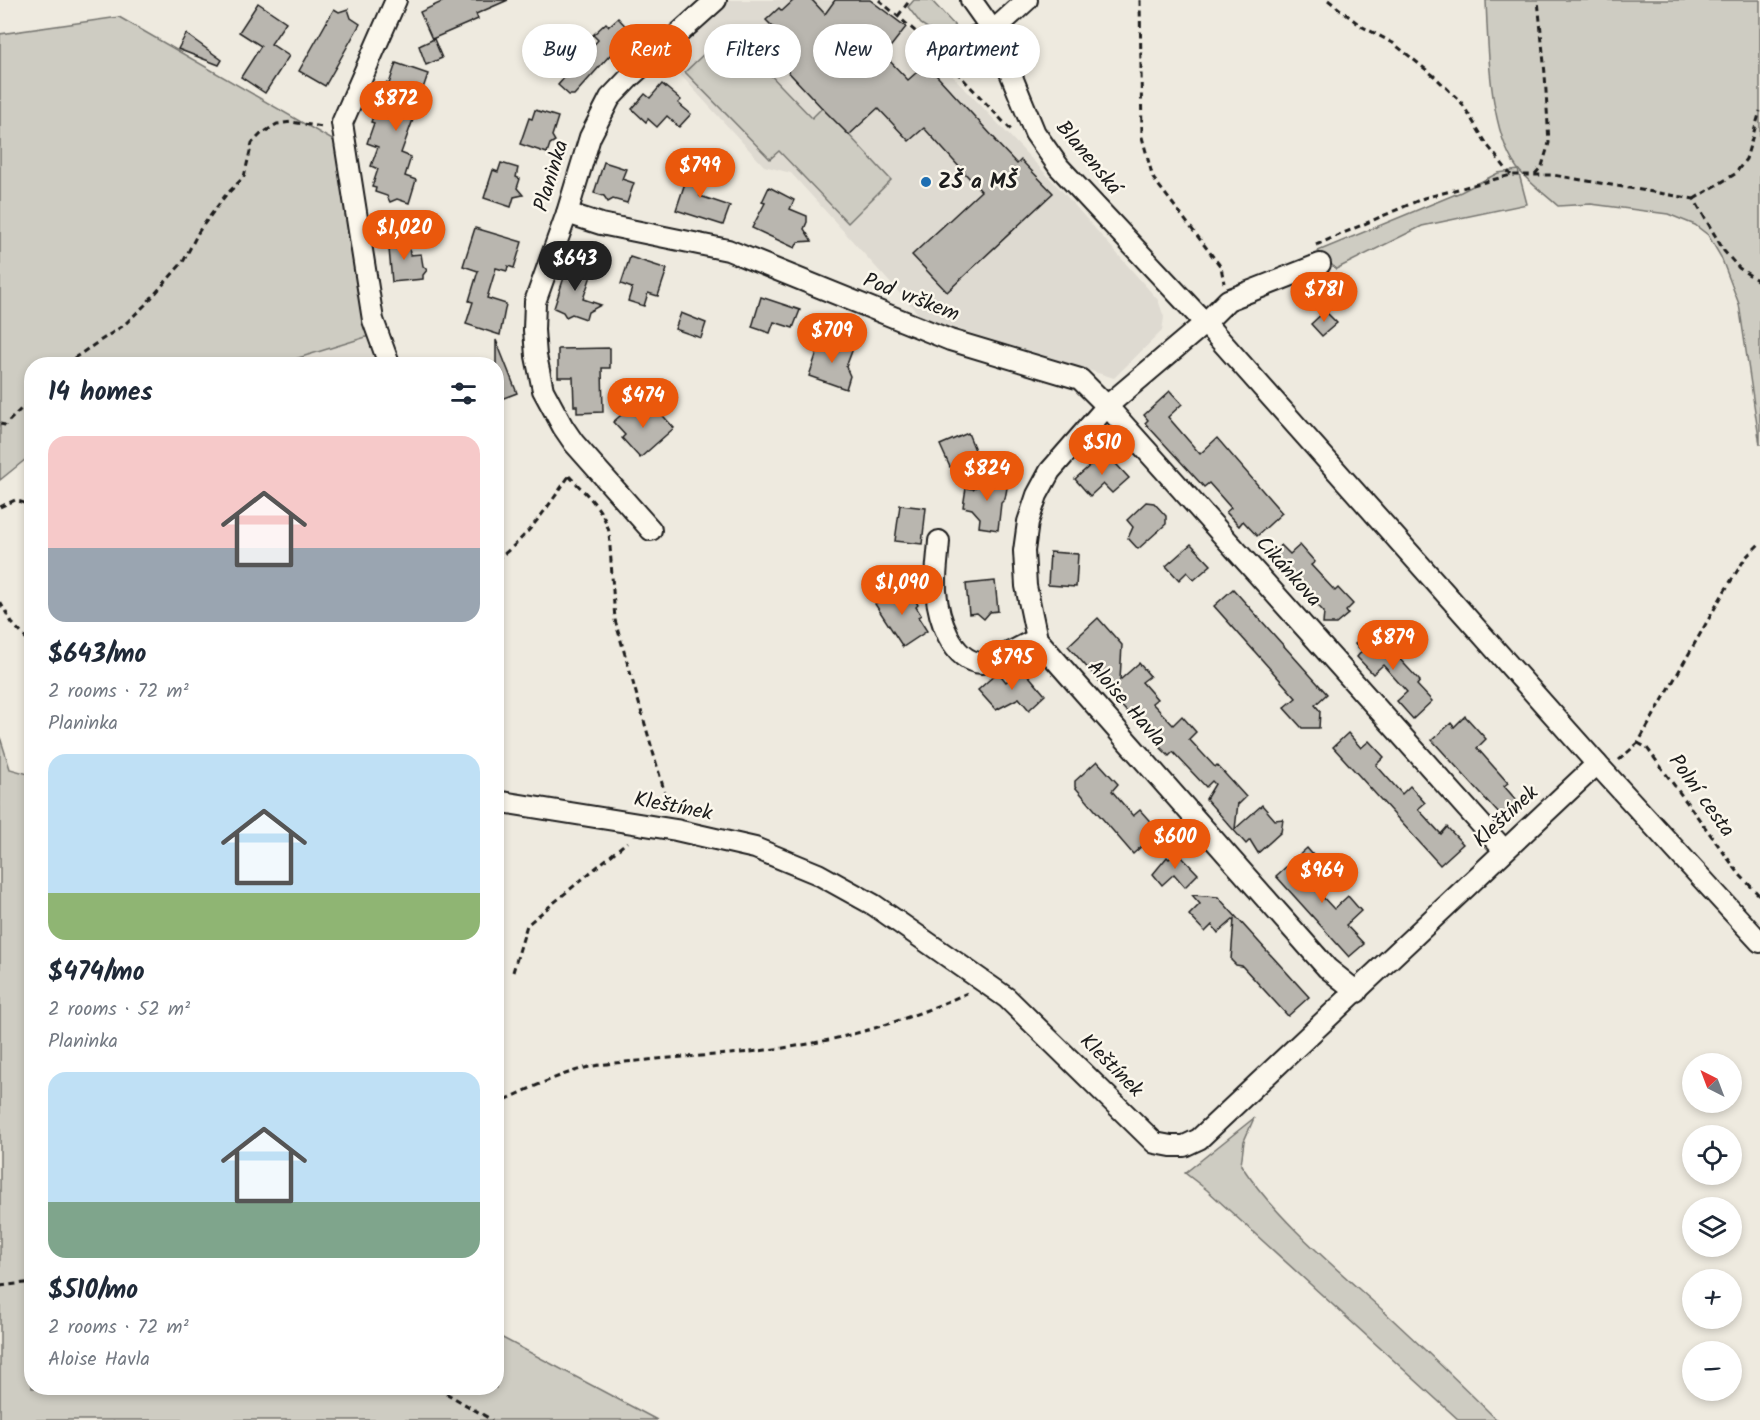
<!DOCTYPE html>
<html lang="en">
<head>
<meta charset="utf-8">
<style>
	body { margin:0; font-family:Kalam,sans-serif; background:#f2f2f3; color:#1f2937; height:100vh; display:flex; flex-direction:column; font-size:22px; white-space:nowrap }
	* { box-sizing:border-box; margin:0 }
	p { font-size:20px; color:#747a83 }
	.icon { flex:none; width:33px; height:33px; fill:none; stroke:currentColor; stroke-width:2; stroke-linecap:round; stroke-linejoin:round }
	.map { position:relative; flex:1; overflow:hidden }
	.panel { position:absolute; left:24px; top:357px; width:480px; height:1038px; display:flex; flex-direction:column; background:#fff; border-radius:24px; box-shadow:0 3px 9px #0003 }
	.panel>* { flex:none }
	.hud { position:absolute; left:522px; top:24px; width:570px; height:54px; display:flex; gap:12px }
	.needle { width:39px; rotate:318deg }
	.buttons { position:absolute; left:1682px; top:1053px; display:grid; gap:12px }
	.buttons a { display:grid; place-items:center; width:60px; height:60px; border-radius:50%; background:#fff; box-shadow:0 3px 9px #0003; font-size:30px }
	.price { position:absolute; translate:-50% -51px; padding:0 14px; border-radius:21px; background:#ea580c; color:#fff; font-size:20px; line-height:39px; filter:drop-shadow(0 2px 3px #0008) }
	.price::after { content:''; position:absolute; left:50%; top:36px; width:18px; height:14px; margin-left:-9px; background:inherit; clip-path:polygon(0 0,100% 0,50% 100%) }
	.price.current { background:#222; color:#fff }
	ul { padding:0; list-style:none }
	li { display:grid; align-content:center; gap:12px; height:318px; padding:0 24px }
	li span { display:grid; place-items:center; height:186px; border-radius:18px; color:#555 }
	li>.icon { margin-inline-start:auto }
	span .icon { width:108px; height:108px; fill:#fffc; stroke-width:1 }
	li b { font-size:26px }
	h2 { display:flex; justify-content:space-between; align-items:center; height:72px; padding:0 24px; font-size:26px }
	.tag { padding:0 21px; border-radius:27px; background:#fff; box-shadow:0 3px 9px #0003; font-size:21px; line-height:54px }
	.tag.current { background:#ea580c; color:#fff }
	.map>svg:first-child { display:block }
	.built { fill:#dedad1 }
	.green { fill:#ceccc2; stroke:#75746f; stroke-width:1.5 }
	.building { fill:#b9b6af; stroke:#1c1c1c; stroke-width:1.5 }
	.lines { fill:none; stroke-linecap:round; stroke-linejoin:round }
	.minor-casing { stroke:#1c1c1c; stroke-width:24 }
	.path { stroke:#1c1c1c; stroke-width:3; stroke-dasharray:6 4.5; stroke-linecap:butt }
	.minor { stroke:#fbf7ec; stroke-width:20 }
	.poi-dot { fill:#1f6fb2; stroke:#fbf7ec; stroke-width:2 }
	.labels { text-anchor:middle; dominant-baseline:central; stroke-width:5; stroke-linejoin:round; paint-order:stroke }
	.street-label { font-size:21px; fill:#1c1c1c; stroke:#fbf7ec }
	.poi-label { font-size:21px; font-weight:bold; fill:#1c1c1c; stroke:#fbf7ec; text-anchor:start }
</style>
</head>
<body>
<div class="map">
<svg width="1760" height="1420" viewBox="0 0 1760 1420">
	<rect width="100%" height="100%" fill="#eeeadf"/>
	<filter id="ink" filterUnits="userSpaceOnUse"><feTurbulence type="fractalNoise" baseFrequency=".0167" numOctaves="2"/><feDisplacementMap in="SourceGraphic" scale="12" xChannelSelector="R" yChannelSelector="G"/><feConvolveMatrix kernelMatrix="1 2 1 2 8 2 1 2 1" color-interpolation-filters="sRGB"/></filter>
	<g filter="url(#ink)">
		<g class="built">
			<polygon points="729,0 869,0 890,15 906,27 1062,191 1158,300 1164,317 1162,331 1114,378 922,318 791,173 764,166 664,57"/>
			<polygon points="379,333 393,364 279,364"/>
		</g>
		<g class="green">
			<polygon points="914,0 931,0 956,27 958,35 943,38 921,24 908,7"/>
			<path d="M1486,0H1760V445L1739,304L1721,257L1708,235L1695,225L1668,214L1591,204L1558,206C1545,194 1528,182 1517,168C1489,130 1488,47 1486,0Z"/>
			<polygon points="119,17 355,153 379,333 279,364 32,364 31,455 0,480 0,34"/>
			<polygon points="728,31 812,118 823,107 891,180 848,223 779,151 770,159 685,72"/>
			<polygon points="1518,170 1527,204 1422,226 1336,269 1318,251 1461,192 1498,173"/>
			<polygon points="0,737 10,769 32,775 32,1388 496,1388 497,1335 657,1420 0,1420"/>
			<path d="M1254,1118L1244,1141L1241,1165C1276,1218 1330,1263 1378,1306C1418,1343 1458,1381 1497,1420H1459L1207,1190L1185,1173Z"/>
		</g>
		<g class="building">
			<polygon points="446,0 508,0 476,14 478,19 432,39 420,12"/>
			<polygon points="794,0 812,0 825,14 835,0 870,0 906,27 884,55 908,80 926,64 996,140 995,141 1017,164 1021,160 1053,193 947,292 912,255 981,191 924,128 909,141 878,108 849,135 823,109 765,47 779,33 766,20 779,8 782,11"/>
			<polygon points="258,3 286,22 271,44 289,56 265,93 241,77 261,46 239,32"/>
			<polygon points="334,9 339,12 348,9 351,18 360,24 325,86 299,71"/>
			<polygon points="618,18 636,37 613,57 611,54 574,95 569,95 558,85 598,40 593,35 606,23 609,26"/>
			<polygon points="186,34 222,60 219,65 178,49"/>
			<polygon points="434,39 442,58 426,65 419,46"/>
			<polygon points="396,63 428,74 419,100 422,104 418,115 415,114 401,153 411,157 405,176 416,180 409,203 397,199 390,202 387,196 375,192 376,188 372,187 378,169 371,166 378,147 367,143 374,123 371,122 378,102 380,103 386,83 389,84"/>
			<polygon points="662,84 681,100 678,103 691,114 679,127 667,116 657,127 648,119 646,122 632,109 645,94 650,98"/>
			<polygon points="535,110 558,117 552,136 555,141 550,144 547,153 520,144 529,118 532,119"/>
			<polygon points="604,162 626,169 622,179 634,183 627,203 613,199 608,202 604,196 594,193"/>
			<polygon points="501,163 518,168 516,177 520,179 517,188 523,195 514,197 511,207 484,198 493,170 498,172"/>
			<polygon points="691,165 708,171 700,196 730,206 723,225 676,210"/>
			<polygon points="769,187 794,200 790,209 807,216 807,222 804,229 812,241 798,242 795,248 752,228 765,203 762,202"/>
			<polygon points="475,228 522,242 514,268 508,266 507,271 496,268 487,298 506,304 500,335 466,324 473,302 469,301 478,271 463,266"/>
			<polygon points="408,236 410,255 421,254 423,266 427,270 423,275 423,279 392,282 388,238"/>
			<polygon points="630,257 667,269 658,296 648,293 644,306 628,301 632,288 621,284"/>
			<polygon points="569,262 593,270 583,299 601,305 588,312 586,319 572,314 566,317 563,312 554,308"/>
			<polygon points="761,297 800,310 793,328 774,322 770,333 752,327"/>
			<polygon points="1325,311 1337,323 1322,336 1311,324"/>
			<polygon points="681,313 706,323 701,338 675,329"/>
			<polygon points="496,340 517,393 496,401"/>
			<polygon points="821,340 838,345 845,341 852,351 846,367 850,376 846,389 809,376"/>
			<polygon points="610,348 610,368 602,368 603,412 577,413 577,406 574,406 573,377 558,377 558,349"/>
			<polygon points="1170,391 1182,404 1168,417 1200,454 1217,438 1282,513 1257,536 1243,521 1239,526 1226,512 1231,508 1209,483 1204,487 1145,423 1148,420 1144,415"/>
			<polygon points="634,404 647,417 656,408 674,428 640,458 622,438 625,435 613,422"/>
			<polygon points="968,433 975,450 975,456 950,467 940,445"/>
			<polygon points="1105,452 1129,478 1112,493 1103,484 1090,496 1075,479"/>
			<polygon points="989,478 1000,479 1007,488 1005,499 1001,503 998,530 979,527 980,518 972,509 963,507 966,488 973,489"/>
			<polygon points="1146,502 1154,503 1166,516 1166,524 1138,549 1128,538 1133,527 1127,520"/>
			<polygon points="900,505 926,508 922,544 895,541"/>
			<polygon points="1191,544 1211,565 1194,580 1187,572 1179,580 1166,566"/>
			<polygon points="1281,545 1290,554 1300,545 1315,562 1311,565 1335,591 1338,588 1353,604 1346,611 1348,614 1336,624 1323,624 1324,612 1270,555"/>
			<polygon points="1050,552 1078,554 1076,587 1048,585"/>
			<polygon points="995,581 998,611 990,612 984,619 977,613 969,614 966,584"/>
			<polygon points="908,588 918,605 916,607 921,615 918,617 927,631 903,647 875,604 894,591 896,595"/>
			<polygon points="1233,589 1327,694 1315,705 1320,711 1319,728 1302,728 1284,708 1296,698 1214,606"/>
			<polygon points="1098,618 1122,645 1120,680 1139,663 1150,676 1142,682 1157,699 1152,703 1173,725 1182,716 1196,732 1189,739 1215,767 1217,765 1246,797 1239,804 1238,803 1235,829 1262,805 1275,820 1283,819 1281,832 1258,853 1250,840 1246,844 1206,799 1215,784 1212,781 1206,787 1173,752 1169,756 1158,745 1162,742 1138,716 1134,720 1068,646"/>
			<polygon points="1371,630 1378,637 1382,633 1398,651 1395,654 1420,681 1417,685 1432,701 1413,719 1397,701 1407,692 1383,665 1373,674 1357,657 1362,651 1355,644"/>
			<polygon points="1022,668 1045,695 1029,710 1019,698 996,710 978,690 998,672 1006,682"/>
			<polygon points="1465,716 1486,739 1477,748 1508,783 1504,786 1517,801 1501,816 1432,740 1451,723 1454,727"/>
			<polygon points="1348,733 1361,748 1369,741 1384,757 1376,765 1402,794 1410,786 1425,803 1418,809 1441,834 1447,827 1463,844 1440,865 1333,747"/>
			<polygon points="1097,761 1118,784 1112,791 1133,816 1140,810 1155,827 1149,833 1152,837 1133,854 1075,787 1075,781"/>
			<polygon points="1307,848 1318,861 1302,875 1334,909 1348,896 1361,911 1346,925 1364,944 1349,957 1276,876"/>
			<polygon points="1177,852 1198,874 1185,887 1174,874 1162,885 1153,874 1167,857 1169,859"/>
			<polygon points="1192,895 1218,897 1309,997 1288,1016 1242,966 1236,965 1231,960 1234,919 1218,933 1212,925 1205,932 1189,915 1200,904"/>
		</g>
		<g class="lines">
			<g class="minor-casing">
				<g id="minor">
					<polyline points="971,0 993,31 1035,133 1059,167 1205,323 1597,764 1760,942"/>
					<polyline points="935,49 993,31 1027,0"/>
					<polyline points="567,213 601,224 728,250 950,340 1080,379 1107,406 1504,850"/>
					<polyline points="1320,264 1228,300 1205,323 1107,406 1050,471 1037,495 1028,522 1024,551 1026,586 1037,639 1327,968 1357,992"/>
					<polyline points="389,364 373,320 342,123 396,0"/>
					<polyline points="651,530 574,443 563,427 543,390 536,356 534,330 535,302 567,213 590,137 610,98 630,77 716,0"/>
					<path d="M939,541C938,557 935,575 936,591C938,616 951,662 982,663C993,663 1024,644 1037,639"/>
					<polyline points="496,801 676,830 755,848 818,874 874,905 1007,998 1155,1143 1171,1146 1184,1146 1199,1139 1597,764"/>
				</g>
			</g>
			<g class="path">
				<polyline points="879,0 923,38"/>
				<polyline points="1140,0 1142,137 1153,178 1221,267 1224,283"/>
				<polyline points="1328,0 1361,26 1393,43 1434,76 1461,102 1488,146 1511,175"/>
				<polyline points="898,16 910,0"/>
				<polyline points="949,64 1012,131"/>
				<polyline points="1535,174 1542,166 1549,143 1545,74 1538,0"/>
				<polyline points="1694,199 1735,174 1746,159 1760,111"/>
				<polyline points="1316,245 1424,198 1511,175 1553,175 1694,199 1724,251 1739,268 1760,282"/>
				<polyline points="65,364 124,325 145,305 183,262 199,231 225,196 244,177 252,143 261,134 277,124 291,122 323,127"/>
				<polyline points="0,424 5,425 32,398"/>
				<path d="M569,476C585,493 604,509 609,532L615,620L670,811"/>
				<polyline points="0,507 15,500 24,503 32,510"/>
				<path d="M496,560C527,538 548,507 569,476"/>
				<polyline points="0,602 12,623 32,645"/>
				<polyline points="1638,743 1647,748 1740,875 1760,896"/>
				<polyline points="1619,760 1638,743 1724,592 1746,557 1760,543"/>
				<polyline points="513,972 527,925 627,842"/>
				<path d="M496,1104C525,1091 554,1076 585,1068C609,1062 633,1062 657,1059C693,1056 730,1055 766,1050C835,1043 904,1022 967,993"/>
				<polyline points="0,1286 32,1282"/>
				<polyline points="437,1388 492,1420"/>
			</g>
			<use href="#minor" class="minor"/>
		</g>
	</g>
	<circle class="poi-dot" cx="926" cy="182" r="6"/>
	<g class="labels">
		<g class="street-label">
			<text transform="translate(1088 158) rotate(50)">Blanenská</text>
			<text transform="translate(552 176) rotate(-73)">Planinka</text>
			<text transform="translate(911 298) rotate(21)">Pod vrškem</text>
			<text transform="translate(1288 572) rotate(48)">Cikánkova</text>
			<text transform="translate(1126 704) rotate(49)">Aloise Havla</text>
			<text transform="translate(1701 796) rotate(54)">Polní cesta</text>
			<text transform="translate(673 807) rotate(11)">Kleštínek</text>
			<text transform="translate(1506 817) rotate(-43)">Kleštínek</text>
			<text transform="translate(1111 1066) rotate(45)">Kleštínek</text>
		</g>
		<g class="poi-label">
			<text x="938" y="182">ZŠ a MŠ</text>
		</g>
	</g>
</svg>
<div class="buttons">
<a><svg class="needle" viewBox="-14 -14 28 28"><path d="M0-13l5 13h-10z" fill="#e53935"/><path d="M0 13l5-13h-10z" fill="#747a83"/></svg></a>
<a><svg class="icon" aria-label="locate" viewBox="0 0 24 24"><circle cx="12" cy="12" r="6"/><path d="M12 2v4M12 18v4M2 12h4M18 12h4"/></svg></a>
<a><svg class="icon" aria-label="layers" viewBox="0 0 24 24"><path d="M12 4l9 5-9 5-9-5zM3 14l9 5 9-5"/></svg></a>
<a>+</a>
<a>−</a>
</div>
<b class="price" style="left:396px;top:132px">$872</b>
<b class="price" style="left:700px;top:199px">$799</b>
<b class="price" style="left:404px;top:261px">$1,020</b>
<b class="price current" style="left:575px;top:292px">$643</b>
<b class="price" style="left:1324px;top:323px">$781</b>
<b class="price" style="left:832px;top:364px">$709</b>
<b class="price" style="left:643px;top:429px">$474</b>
<b class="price" style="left:1102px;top:476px">$510</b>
<b class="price" style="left:987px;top:502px">$824</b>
<b class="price" style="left:902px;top:616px">$1,090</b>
<b class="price" style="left:1393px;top:671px">$879</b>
<b class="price" style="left:1012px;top:691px">$795</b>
<b class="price" style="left:1175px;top:870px">$600</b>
<b class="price" style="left:1322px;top:904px">$964</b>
<div class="hud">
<a class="tag">Buy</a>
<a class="tag current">Rent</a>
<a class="tag">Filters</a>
<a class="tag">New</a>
<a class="tag">Apartment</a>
</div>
<section class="panel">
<h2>14 homes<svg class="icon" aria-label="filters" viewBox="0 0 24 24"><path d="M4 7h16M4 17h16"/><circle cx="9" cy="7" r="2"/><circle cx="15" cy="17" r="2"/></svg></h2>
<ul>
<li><span style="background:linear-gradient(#f6c9c9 60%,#9aa5b1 0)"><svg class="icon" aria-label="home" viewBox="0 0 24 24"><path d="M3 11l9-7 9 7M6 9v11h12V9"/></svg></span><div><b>$643/mo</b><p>2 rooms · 72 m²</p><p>Planinka</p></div></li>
<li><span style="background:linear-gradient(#bfe0f5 75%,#8fb573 0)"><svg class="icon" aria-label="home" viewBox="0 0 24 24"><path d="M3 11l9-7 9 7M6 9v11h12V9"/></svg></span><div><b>$474/mo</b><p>2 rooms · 52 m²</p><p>Planinka</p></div></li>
<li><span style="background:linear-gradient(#bfe0f5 70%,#7fa58c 0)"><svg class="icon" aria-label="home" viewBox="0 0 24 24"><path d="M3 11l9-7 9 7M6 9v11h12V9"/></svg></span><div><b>$510/mo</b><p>2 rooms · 72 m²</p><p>Aloise Havla</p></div></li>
</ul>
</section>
</div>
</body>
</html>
